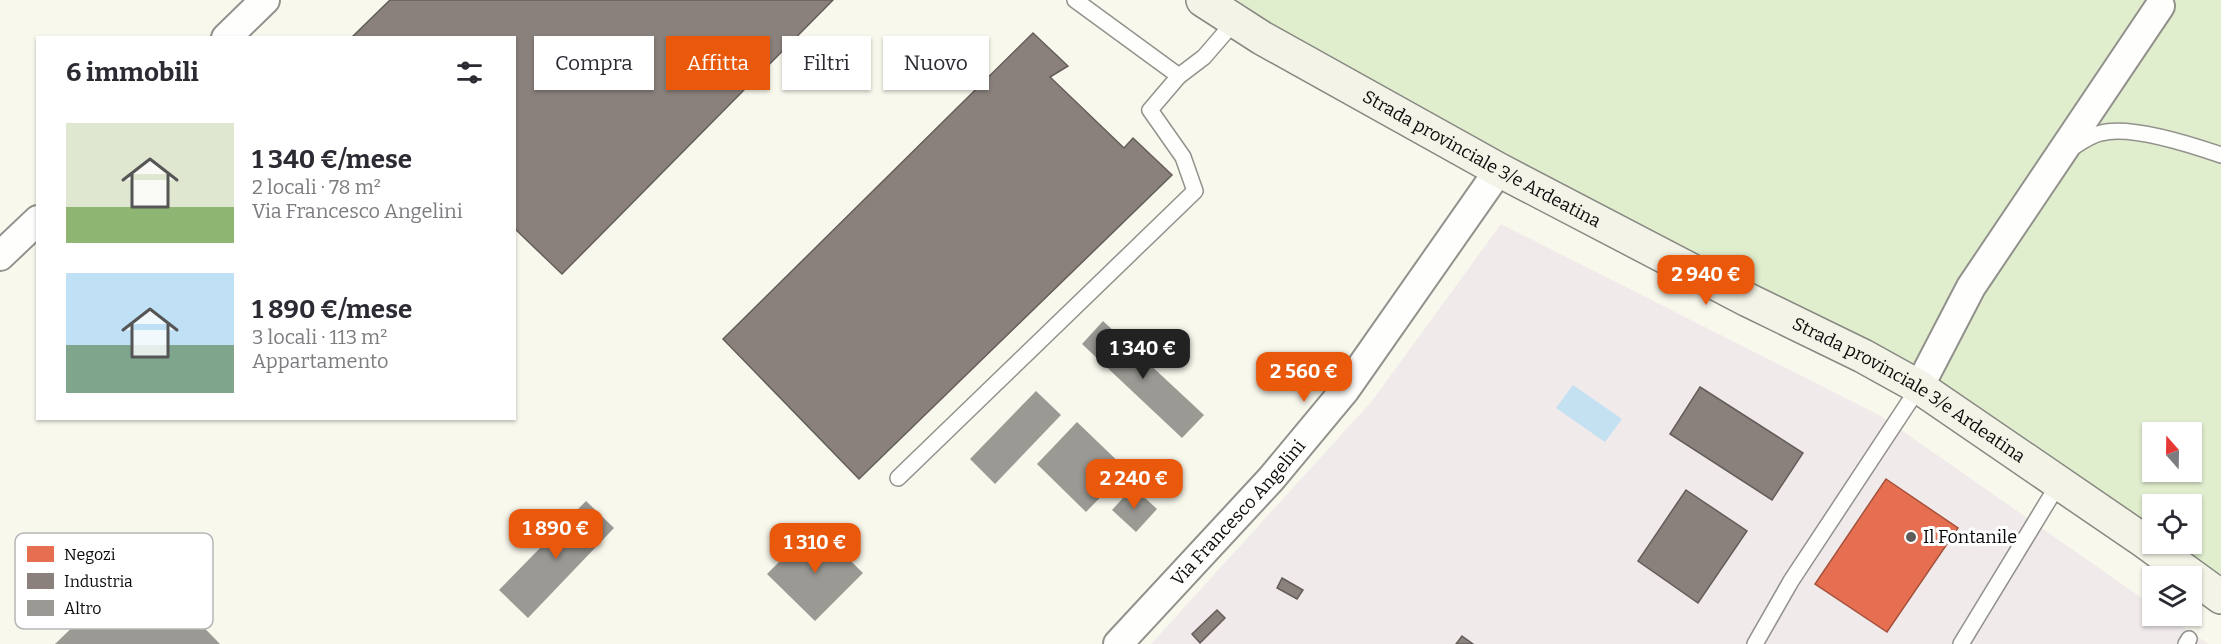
<!DOCTYPE html>
<html lang="it">
<head>
<meta charset="utf-8">
<style>
	body { margin:0; font-family:Bitter,serif; background:#f7f7f7; color:#2b2b33; height:100vh; display:flex; flex-direction:column; font-size:22px; white-space:nowrap }
	* { box-sizing:border-box; margin:0 }
	p { font-size:20px; color:#7c7c81 }
	.icon { flex:none; width:33px; height:33px; fill:none; stroke:currentColor; stroke-width:2; stroke-linecap:round; stroke-linejoin:round }
	.map { position:relative; flex:1; overflow:hidden }
	.details { position:absolute; left:36px; top:36px; width:480px; height:384px; display:flex; flex-direction:column; background:#fff; border-radius:0px; box-shadow:0 2px 4px #0004 }
	.details>* { flex:none }
	.banner { position:absolute; left:534px; top:36px; width:570px; height:54px; display:flex; gap:12px }
	.needle { width:39px; rotate:340deg }
	.controls { position:absolute; left:2142px; top:422px; display:grid; gap:12px }
	.controls a { display:grid; place-items:center; width:60px; height:60px; border-radius:0px; background:#fff; box-shadow:0 2px 4px #0004; font-size:30px }
	.price { position:absolute; translate:-50% -51px; padding:0 14px; border-radius:12px; background:#ea580c; color:#fff; font-size:20px; line-height:39px; filter:drop-shadow(0 2px 3px #0008) }
	.price::after { content:''; position:absolute; left:50%; top:36px; width:18px; height:14px; margin-left:-9px; background:inherit; clip-path:polygon(0 0,100% 0,50% 100%) }
	.price.selected { background:#222; color:#fff }
	ul { padding:0; list-style:none }
	li { display:flex; align-items:center; gap:18px; height:150px; padding:0 30px }
	li span { display:grid; place-items:center; flex:none; width:168px; height:120px; border-radius:0px; color:#555 }
	li>.icon { margin-inline-start:auto }
	span .icon { width:72px; height:72px; fill:#fffc; stroke-width:1 }
	li b { font-size:26px }
	h2 { display:flex; justify-content:space-between; align-items:center; height:72px; padding:0 30px; font-size:26px }
	.tag { padding:0 21px; border-radius:0px; background:#fff; box-shadow:0 2px 4px #0004; font-size:21px; line-height:54px }
	.tag.selected { background:#ea580c; color:#fff }
	.map>svg:first-child { display:block }
	.industrial { fill:#f0eaeb }
	.green { fill:#e0eece; fill-rule:evenodd }
	.water { fill:#c4e1f2 }
	.shops { fill:#e76f51; stroke:#a5513c; stroke-width:1.5 }
	.industry { fill:#8a817c; stroke:#645d5a; stroke-width:1.5 }
	.building { fill:#9b9994 }
	.lines { fill:none; stroke-linecap:round; stroke-linejoin:round }
	.service-casing { stroke:#92918c; stroke-width:18 }
	.minor-casing { stroke:#92918c; stroke-width:32 }
	.secondary-casing { stroke:#888883; stroke-width:36 }
	.service { stroke:#fefefc; stroke-width:15 }
	.minor { stroke:#fefefc; stroke-width:28 }
	.secondary { stroke:#f4f3e7; stroke-width:33 }
	.poi-dot { fill:#5e5d59; stroke:#fff; stroke-width:2 }
	.labels { text-anchor:middle; dominant-baseline:central; stroke-width:6; stroke-linejoin:round; paint-order:stroke }
	.street-label { font-size:18px; fill:#0a0a0a; stroke:#fff }
	.poi-label { font-size:18px; fill:#0a0a0a; stroke:#fff; text-anchor:start }
	.key { fill:#fff; stroke:#b6b6b6; stroke-width:1.5 }
	.key-label { font-size:16px; fill:#0a0a0a }
</style>
</head>
<body>
<div class="map">
<svg width="2221" height="644" viewBox="0 0 2221 644">
	<rect width="100%" height="100%" fill="#f9f8ed"/>
	<polygon class="industrial" points="1501,224 1881,416 2152,605 2152,615 2166,615 2208,644 1151,644 1372,401"/>
	<path class="green" d="M1203,0H2221V597L2059,483ZM2152,432H2192V471H2152ZM2152,504H2192V543H2152Z"/>
	<polygon class="water" points="1573,385 1622,419 1605,442 1556,408"/>
	<polygon class="shops" points="1886,479 1958,528 1887,632 1815,584"/>
	<g class="industry">
		<polygon points="390,0 833,0 562,274 514,228 514,38 351,38"/>
		<polygon points="1033,33 1068,66 1050,77 1124,148 1133,138 1172,175 859,479 723,339"/>
		<polygon points="1700,387 1803,453 1772,500 1670,434"/>
		<polygon points="1686,490 1747,531 1698,603 1638,561"/>
		<polygon points="1282,578 1303,590 1297,599 1277,588"/>
		<polygon points="1217,610 1225,618 1200,643 1192,634"/>
		<polygon points="1462,636 1473,644 1456,644"/>
	</g>
	<g class="building">
		<polygon points="1103,321 1204,415 1182,438 1082,344"/>
		<polygon points="1036,391 1061,415 995,484 970,459"/>
		<polygon points="1077,422 1127,470 1086,512 1037,464"/>
		<polygon points="1133,487 1157,509 1136,532 1112,510"/>
		<polygon points="586,501 614,528 528,618 499,590"/>
		<polygon points="815,526 863,573 815,621 767,574"/>
		<polygon points="140,562 220,644 55,644"/>
	</g>
	<g class="lines">
		<g class="service-casing">
			<g id="service">
				<polyline points="1075,0 1179,76 1204,57 1235,21"/>
				<path d="M2072,148C2081,142 2091,135 2101,133C2130,125 2192,145 2221,155"/>
				<polyline points="898,478 1195,191 1183,157 1150,110 1179,76"/>
				<polyline points="1755,644 1791,581 1919,387"/>
				<polyline points="1961,644 2059,483"/>
				<polyline points="2186,644 2189,639"/>
			</g>
		</g>
		<g class="minor-casing">
			<g id="minor">
				<polyline points="226,38 265,0"/>
				<polyline points="0,256 38,220"/>
				<polyline points="1919,387 1971,287 2160,6"/>
				<path id="s1" d="M1118,644L1271,479L1345,390L1499,170"/>
			</g>
		</g>
		<g class="secondary-casing">
			<g id="secondary">
				<path id="s2" d="M1203,0L1262,38L1499,170L1748,300L1863,356L1919,387L2144,541L2221,597"/>
			</g>
		</g>
		<use href="#service" class="service"/>
		<use href="#minor" class="minor"/>
		<use href="#secondary" class="secondary"/>
	</g>
	<circle class="poi-dot" cx="1911" cy="537" r="6"/>
	<g class="labels">
		<g class="street-label">
			<text stroke="none"><textPath href="#s2" startOffset="321">Strada provinciale 3/e Ardeatina</textPath></text>
			<text stroke="none"><textPath href="#s2" startOffset="807">Strada provinciale 3/e Ardeatina</textPath></text>
			<text stroke="none"><textPath href="#s1" startOffset="178">Via Francesco Angelini</textPath></text>
		</g>
		<g class="poi-label">
			<text x="1923" y="537">Il Fontanile</text>
		</g>
	</g>
	<rect x="15" y="533" width="198" height="96" rx="9" class="key"/>
	<rect x="27" y="546" width="27" height="16" fill="#e76f51"/>
	<rect x="27" y="573" width="27" height="16" fill="#8a817c"/>
	<rect x="27" y="600" width="27" height="16" fill="#9b9994"/>
	<g class="key-label">
		<text x="64" y="560">Negozi</text>
		<text x="64" y="587">Industria</text>
		<text x="64" y="614">Altro</text>
	</g>
</svg>
<div class="controls">
<a><svg class="needle" viewBox="-14 -14 28 28"><path d="M0-13l5 13h-10z" fill="#e53935"/><path d="M0 13l5-13h-10z" fill="#7c7c81"/></svg></a>
<a><svg class="icon" aria-label="locate" viewBox="0 0 24 24"><circle cx="12" cy="12" r="6"/><path d="M12 2v4M12 18v4M2 12h4M18 12h4"/></svg></a>
<a><svg class="icon" aria-label="layers" viewBox="0 0 24 24"><path d="M12 4l9 5-9 5-9-5zM3 14l9 5 9-5"/></svg></a>
</div>
<b class="price" style="left:1706px;top:306px">2 940 €</b>
<b class="price selected" style="left:1143px;top:380px">1 340 €</b>
<b class="price" style="left:1304px;top:403px">2 560 €</b>
<b class="price" style="left:1134px;top:510px">2 240 €</b>
<b class="price" style="left:556px;top:560px">1 890 €</b>
<b class="price" style="left:815px;top:574px">1 310 €</b>
<div class="banner">
<a class="tag">Compra</a>
<a class="tag selected">Affitta</a>
<a class="tag">Filtri</a>
<a class="tag">Nuovo</a>
</div>
<section class="details">
<h2>6 immobili<svg class="icon" aria-label="filters" viewBox="0 0 24 24"><path d="M4 7h16M4 17h16"/><circle cx="9" cy="7" r="2"/><circle cx="15" cy="17" r="2"/></svg></h2>
<ul>
<li><span style="background:linear-gradient(#dfe7d0 70%,#8fb573 0)"><svg class="icon" aria-label="home" viewBox="0 0 24 24"><path d="M3 11l9-7 9 7M6 9v11h12V9"/></svg></span><div><b>1 340 €/mese</b><p>2 locali · 78 m²</p><p>Via Francesco Angelini</p></div></li>
<li><span style="background:linear-gradient(#bfe0f5 60%,#7fa58c 0)"><svg class="icon" aria-label="home" viewBox="0 0 24 24"><path d="M3 11l9-7 9 7M6 9v11h12V9"/></svg></span><div><b>1 890 €/mese</b><p>3 locali · 113 m²</p><p>Appartamento</p></div></li>
</ul>
</section>
</div>
</body>
</html>
